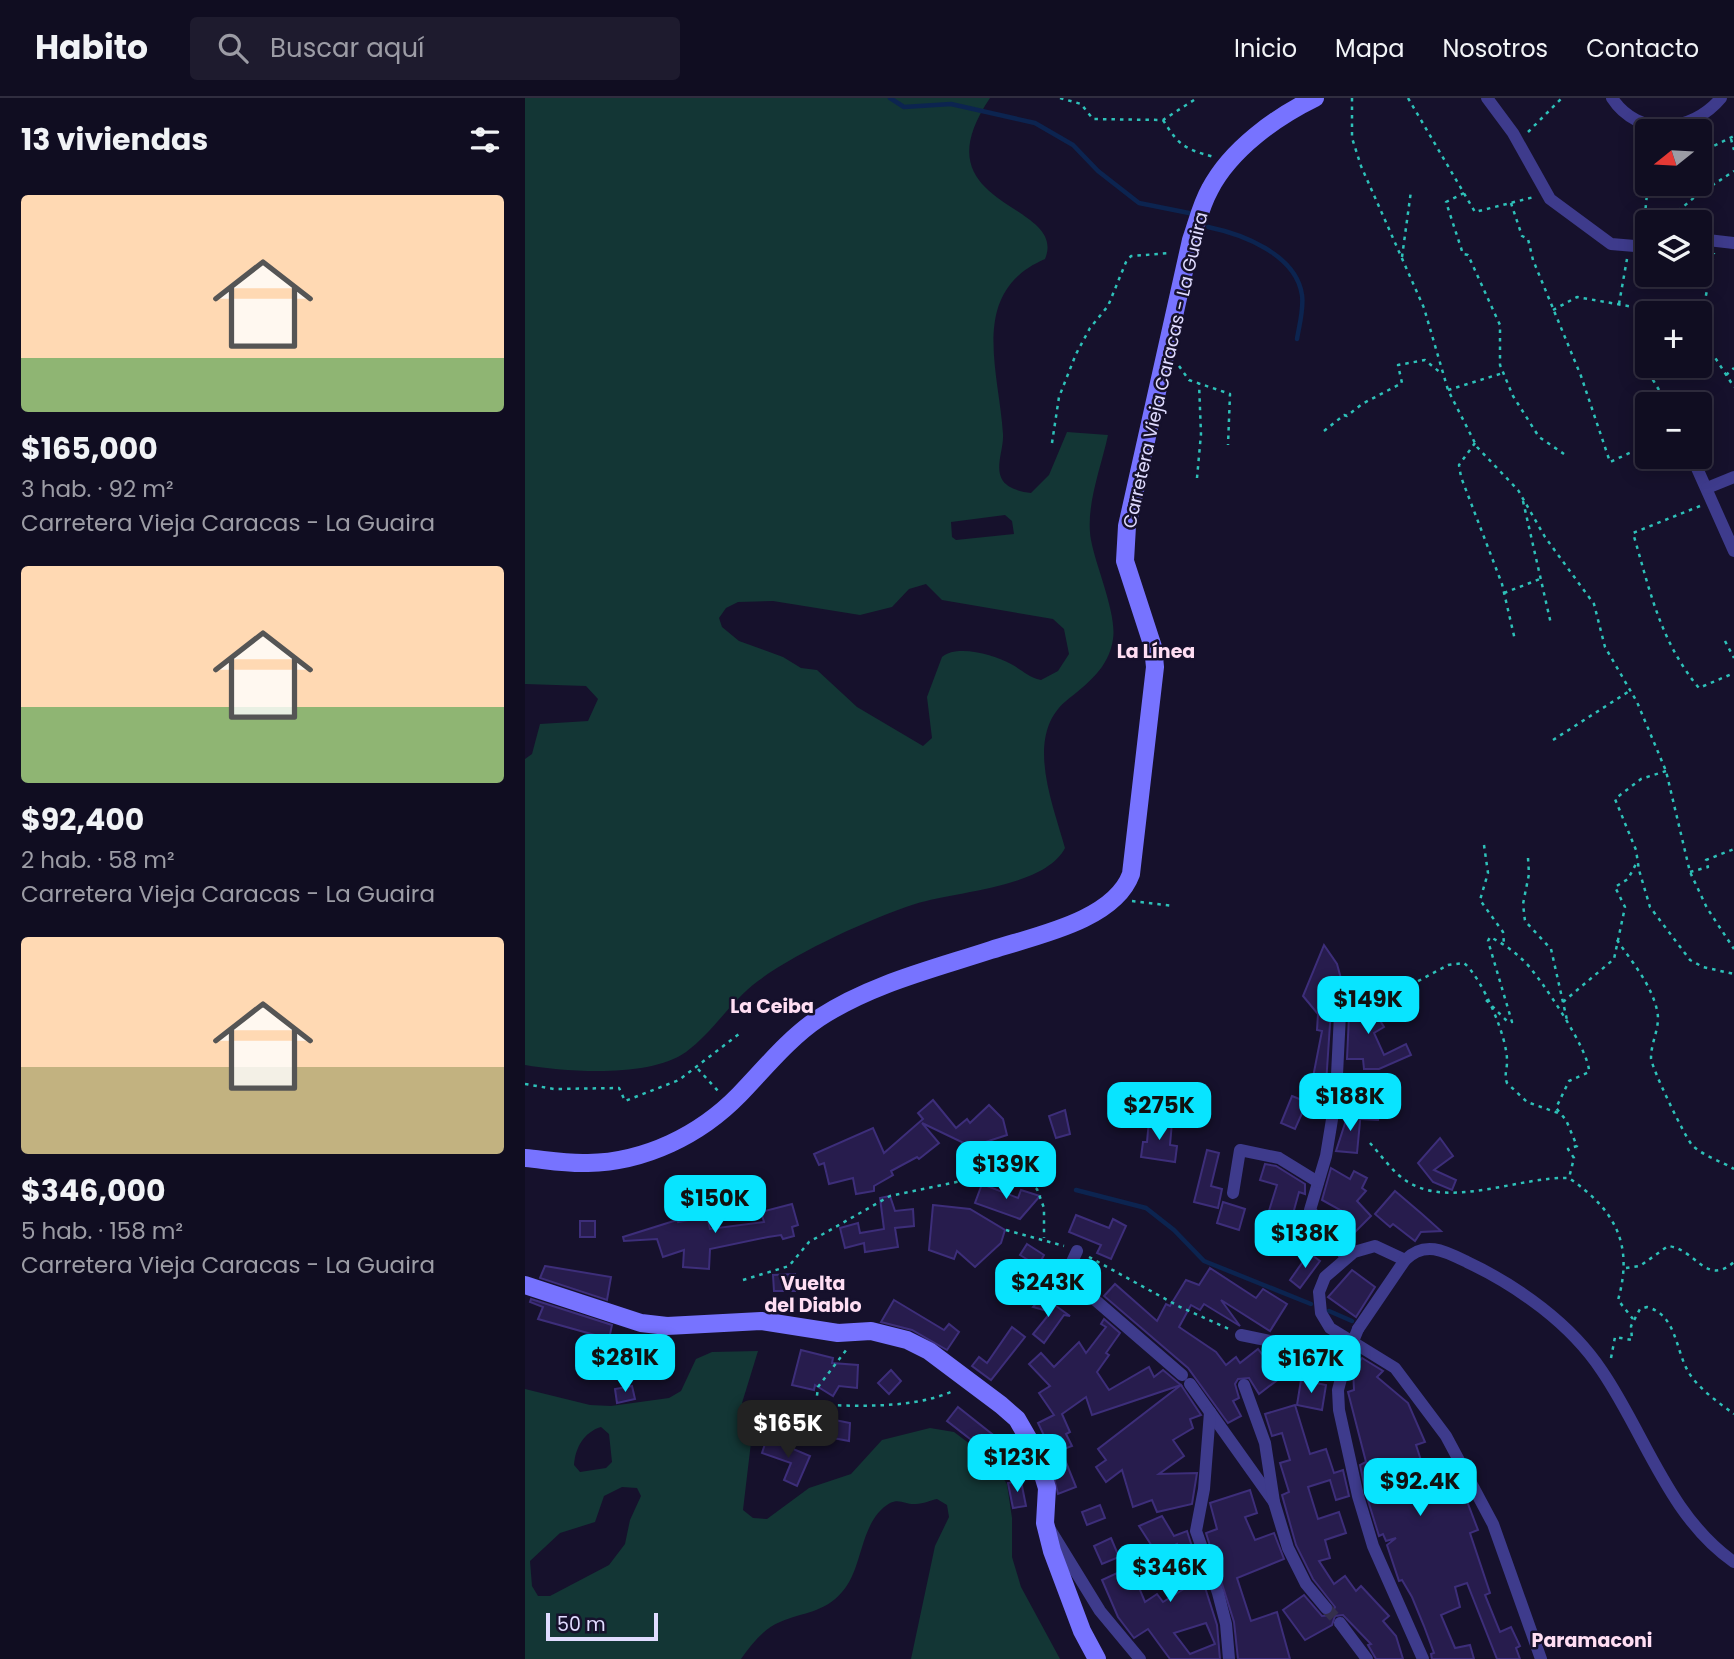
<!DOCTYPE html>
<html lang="es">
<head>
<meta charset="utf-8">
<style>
	body { margin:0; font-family:Poppins,sans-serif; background:#1e1b2e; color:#f1f3f6; height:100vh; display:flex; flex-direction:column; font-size:26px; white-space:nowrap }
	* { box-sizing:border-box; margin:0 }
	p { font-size:23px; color:#9c9ca5 }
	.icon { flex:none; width:38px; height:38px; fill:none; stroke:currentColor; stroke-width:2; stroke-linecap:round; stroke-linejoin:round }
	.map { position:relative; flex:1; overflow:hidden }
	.drawer { display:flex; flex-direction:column; background:#100d21; width:525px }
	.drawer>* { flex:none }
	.needle { width:46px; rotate:252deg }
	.tools { position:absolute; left:1110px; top:21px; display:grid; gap:14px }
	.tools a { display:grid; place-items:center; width:77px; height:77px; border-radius:7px; background:#100d21; box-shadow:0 4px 18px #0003,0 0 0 2px #302d3f; font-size:35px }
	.scale { position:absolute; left:21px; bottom:18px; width:112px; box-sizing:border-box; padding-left:7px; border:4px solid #e0dcff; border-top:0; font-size:19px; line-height:24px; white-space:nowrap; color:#e0dcff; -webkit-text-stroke:5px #16112c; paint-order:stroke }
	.price { position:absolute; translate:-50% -60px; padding:0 16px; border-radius:14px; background:#08e4ff; color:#111; font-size:23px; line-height:46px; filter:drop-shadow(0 2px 4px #0008) }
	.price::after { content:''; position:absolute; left:50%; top:42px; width:21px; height:16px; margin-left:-10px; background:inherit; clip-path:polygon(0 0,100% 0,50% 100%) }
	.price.on { background:#222; color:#fff }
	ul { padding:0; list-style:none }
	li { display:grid; align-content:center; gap:14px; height:371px; padding:0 21px }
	li span { display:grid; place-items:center; height:217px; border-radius:7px; color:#555 }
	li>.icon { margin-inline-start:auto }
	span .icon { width:126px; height:126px; fill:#fffc; stroke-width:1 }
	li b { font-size:30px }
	h2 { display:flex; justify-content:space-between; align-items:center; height:84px; padding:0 21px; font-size:30px }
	header { display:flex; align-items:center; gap:42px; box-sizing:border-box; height:98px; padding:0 35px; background:#100d21; border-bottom:2px solid #302d3f }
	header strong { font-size:33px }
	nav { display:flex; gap:38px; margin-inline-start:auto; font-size:24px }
	.search { width:490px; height:63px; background:#1e1b2e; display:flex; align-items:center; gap:18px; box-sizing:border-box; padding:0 24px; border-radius:7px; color:#9c9ca5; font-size:26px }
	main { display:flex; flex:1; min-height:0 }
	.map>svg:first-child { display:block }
	.green { fill:#133635; fill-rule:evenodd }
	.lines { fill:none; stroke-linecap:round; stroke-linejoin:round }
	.stream { stroke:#0c2450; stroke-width:4.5 }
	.building { fill:#271c4d; stroke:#3d2e7a; stroke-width:2; fill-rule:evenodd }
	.minor-tunnel { stroke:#342f4c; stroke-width:12; stroke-dasharray:12 6; stroke-linecap:butt }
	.path { stroke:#2ec1b9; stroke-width:2.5; stroke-dasharray:3.5 5; stroke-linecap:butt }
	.minor { stroke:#3e3b8c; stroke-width:12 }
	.secondary { stroke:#7773ff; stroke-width:18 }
	.minor-bridge { stroke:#3e3b8c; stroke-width:12 }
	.labels { text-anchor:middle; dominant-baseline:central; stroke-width:5; stroke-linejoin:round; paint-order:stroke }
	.street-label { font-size:18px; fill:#e0dcff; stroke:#16112c }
	.neighbourhood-label { font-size:19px; font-weight:bold; fill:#ffdef3; stroke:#16112c }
</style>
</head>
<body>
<header>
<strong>Habito</strong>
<div class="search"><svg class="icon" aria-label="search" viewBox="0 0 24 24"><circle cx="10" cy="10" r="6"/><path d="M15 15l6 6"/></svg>Buscar aquí</div>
<nav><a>Inicio</a><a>Mapa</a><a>Nosotros</a><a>Contacto</a></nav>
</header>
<main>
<section class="drawer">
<h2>13 viviendas<svg class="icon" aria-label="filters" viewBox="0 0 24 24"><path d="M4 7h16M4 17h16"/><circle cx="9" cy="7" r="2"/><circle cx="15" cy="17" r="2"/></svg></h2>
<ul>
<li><span style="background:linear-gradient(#ffd9b3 75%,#8fb573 0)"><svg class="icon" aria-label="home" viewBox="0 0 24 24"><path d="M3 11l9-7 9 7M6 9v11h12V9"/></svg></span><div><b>$165,000</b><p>3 hab. · 92 m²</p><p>Carretera Vieja Caracas - La Guaira</p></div></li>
<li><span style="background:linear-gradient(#ffd9b3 65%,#8fb573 0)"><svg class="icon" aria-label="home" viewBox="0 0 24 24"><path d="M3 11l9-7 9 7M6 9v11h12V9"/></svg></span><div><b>$92,400</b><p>2 hab. · 58 m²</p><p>Carretera Vieja Caracas - La Guaira</p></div></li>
<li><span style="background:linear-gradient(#ffd9b3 60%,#c2b280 0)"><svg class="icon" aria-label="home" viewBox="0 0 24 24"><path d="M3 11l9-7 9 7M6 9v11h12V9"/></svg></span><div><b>$346,000</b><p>5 hab. · 158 m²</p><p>Carretera Vieja Caracas - La Guaira</p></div></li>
</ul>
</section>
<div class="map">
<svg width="1209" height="1561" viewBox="0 0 1209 1561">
	<rect width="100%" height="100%" fill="#16112c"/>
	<g class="green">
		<path d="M0,0H465C390,111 544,103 520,161C443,194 474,272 478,336C479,351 469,370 478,383C484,391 497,394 506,395L524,377L542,334L583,337C576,370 560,409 566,442C571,469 592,516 588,541C584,570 562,586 541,603C499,638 528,706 540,750C519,790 431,793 390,806C346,820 270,855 233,883C206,903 188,934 161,954C125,980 42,974 0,967V661L7,656L15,626L63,623L73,601L61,588L0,586ZM480,417L487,423L489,436L431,442L427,439L426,424ZM401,486L417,502L528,521L539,531L544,556L533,573L516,582C503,579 497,572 486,566C470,557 432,546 417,559L402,599L407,640L398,648L332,609L292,572L276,570L258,559L214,543L197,529L194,520L201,510L213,504L248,503L335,517L367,509L384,491Z"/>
		<path d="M233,1253L217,1305L236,1310L227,1336L218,1412L228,1420L242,1421L284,1390L326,1376L357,1342L405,1330L429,1334L465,1361L482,1386L487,1420V1459L496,1489L535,1561H386L410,1448L424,1419L422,1407L412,1401C406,1402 398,1406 391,1406C381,1407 375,1400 365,1405C334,1423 339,1470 317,1494C299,1515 278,1514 255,1524C238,1531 226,1547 216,1561H0V1291L65,1307L86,1308L144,1300L156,1293L171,1261L187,1254ZM76,1329L84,1336L87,1364L81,1370L55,1374L49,1367C50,1350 59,1334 76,1329ZM97,1389L112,1390L116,1398L105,1422L100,1446L84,1467L25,1498H13L7,1488L5,1463L35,1435L70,1424L79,1398Z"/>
	</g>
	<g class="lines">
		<g class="stream">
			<polyline points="365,0 379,9 426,6 510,25 548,47 573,73 614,105 664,115"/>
			<path d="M683,129C717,136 771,156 777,197C779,211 774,228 772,241"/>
			<polyline points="551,1092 621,1110 649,1132 679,1163 786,1206"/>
			<polyline points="804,1213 827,1223"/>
		</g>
	</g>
	<g class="building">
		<polygon points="799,847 812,866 818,888 811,889 807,896 799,1016 782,1010 797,933 792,932 793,916 778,898"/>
		<polygon points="822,890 842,892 840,922 851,916 859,929 849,935 859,957 881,946 886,957 854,971 839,971 838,961 822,961 825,896"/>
		<polygon points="856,989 874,991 872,1013 854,1012 853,1022 836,1021 838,996 855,998"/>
		<polygon points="767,998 782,1004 770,1031 756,1025"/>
		<polygon points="408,1002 431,1030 442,1021 445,1025 464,1007 478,1021 482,1037 451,1047 449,1050 397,1025 414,1045 394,1061 392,1059 366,1073 368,1077 349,1088 349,1093 331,1096 328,1080 304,1086 299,1065 294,1067 289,1056 348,1030 359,1055 398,1021 393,1015"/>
		<polygon points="540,1012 545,1036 531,1040 524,1018"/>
		<polygon points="824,1013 836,1013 832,1055 811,1053"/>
		<polygon points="624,1022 647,1024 645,1047 652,1048 650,1064 616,1059 618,1044 622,1044"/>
		<polygon points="915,1040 928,1058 909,1072 931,1082 927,1092 908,1084 893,1065"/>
		<polygon points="682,1052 694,1055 686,1088 697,1091 693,1110 669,1104"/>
		<polygon points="740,1066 751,1068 780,1086 780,1096 774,1094 766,1123 743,1116 752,1087 735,1082"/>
		<polygon points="806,1070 825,1081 829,1073 842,1080 837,1090 841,1093 832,1103 846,1118 823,1141 813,1130 826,1118 797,1102"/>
		<polygon points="457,1086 493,1100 496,1092 515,1098 495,1121 450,1105"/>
		<polygon points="870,1093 897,1116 916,1133 896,1134 890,1143 868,1126 865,1129 850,1116"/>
		<polygon points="365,1098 370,1113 388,1111 389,1128 370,1130 373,1149 340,1154 339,1145 320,1150 315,1130 333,1125 335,1135 359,1131 355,1100"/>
		<polygon points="698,1104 720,1111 714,1132 692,1125"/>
		<polygon points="267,1106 273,1127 267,1129 269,1138 258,1141 256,1137 243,1139 185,1151 184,1171 158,1169 159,1152 138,1159 132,1141 99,1143 98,1139 152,1122 153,1124 182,1118 185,1131 239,1124 236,1114"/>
		<polygon points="408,1107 445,1111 480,1132 476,1145 450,1169 432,1153 429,1161 404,1152"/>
		<polygon points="551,1117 584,1130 588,1121 601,1128 586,1161 572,1155 576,1147 544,1134"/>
		<rect x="55" y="1123" width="15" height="16"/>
		<polygon points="502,1146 519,1157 513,1168 495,1157"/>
		<polygon points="784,1155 795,1163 775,1190 765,1182"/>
		<polygon points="20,1168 86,1179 82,1202 15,1180"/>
		<polygon points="685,1170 731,1200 738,1191 762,1206 745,1233 696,1202 715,1228 679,1206 675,1212 666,1207 654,1229 691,1254 701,1267 711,1259 715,1265 733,1251 755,1280 734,1296 724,1280 713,1281 710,1286 714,1300 708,1303 716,1318 703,1325 663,1270 579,1198 590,1186 632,1223 641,1206 645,1208 661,1182 674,1187"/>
		<polygon points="827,1172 850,1189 831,1219 803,1199"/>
		<polygon points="270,1176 270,1193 249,1193 248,1177"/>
		<polygon points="517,1198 545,1218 539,1217 519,1245 508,1236 526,1214 508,1209"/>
		<polygon points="6,1201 87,1227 84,1241 13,1221 18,1209 5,1204"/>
		<polygon points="369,1202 419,1232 424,1226 434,1234 422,1252 387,1232 356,1224"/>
		<polygon points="579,1221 595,1235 581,1255 584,1257 572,1274 584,1292 624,1269 629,1279 638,1272 656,1287 567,1317 561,1299 537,1316 545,1334 541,1336 547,1348 536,1352 551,1389 533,1396 522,1351 525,1350 513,1325 529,1317 514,1295 525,1288 504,1266 516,1255 529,1269 554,1244 561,1255 581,1229 576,1226"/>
		<polygon points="487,1229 500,1239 466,1282 447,1268 454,1259 462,1265"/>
		<polygon points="276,1252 308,1260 307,1265 333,1267 332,1290 314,1288 308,1298 290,1287 289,1292 267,1287"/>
		<polygon points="837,1260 858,1273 852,1279 883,1305 900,1344 891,1347 906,1393 920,1388 925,1403 940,1398 953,1432 945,1435 965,1495 960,1497 975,1534 986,1529 995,1548 991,1550 995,1561 972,1561 942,1485 930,1489 935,1509 916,1517 930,1550 945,1547 949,1561 907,1561 906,1556 909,1555 899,1528 887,1499 877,1482 874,1483 862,1447 871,1440 861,1443 858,1436 854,1438 841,1396 835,1367 841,1364 823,1294 829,1292 828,1271"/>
		<polygon points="366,1272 376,1283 364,1296 353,1285"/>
		<polygon points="776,1282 801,1287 797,1312 772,1307"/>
		<polygon points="656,1287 676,1317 665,1321 668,1330 648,1342 659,1358 634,1376 672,1375 667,1406 632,1414 627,1402 608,1409 597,1372 581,1384 571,1369 581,1362 573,1351"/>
		<polygon points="107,1288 110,1301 92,1305 90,1291"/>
		<polygon points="770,1307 785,1356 801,1351 809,1375 818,1372 824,1398 811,1402 805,1382 783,1389 793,1421 814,1414 821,1435 800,1442 805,1460 794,1463 809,1486 820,1478 831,1493 836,1488 864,1518 858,1523 871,1538 878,1561 851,1561 843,1547 846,1546 818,1517 810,1518 807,1527 780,1542 758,1512 779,1497 797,1518 806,1517 810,1509 788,1481 771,1447 757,1397 764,1394 755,1365 765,1362 757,1335 747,1338 740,1316"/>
		<polygon points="433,1309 491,1355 480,1368 422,1323"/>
		<polygon points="280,1316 325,1325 324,1343 276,1334"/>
		<polygon points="242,1340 285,1358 272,1388 259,1382 266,1365 237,1355"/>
		<polygon points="496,1383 501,1408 488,1410 483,1385"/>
		<polygon points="725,1392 732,1415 720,1419 730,1442 749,1435 759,1461 712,1480 726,1523 752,1514 765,1561 713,1561 709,1524 681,1435 692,1431 685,1405"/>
		<polygon points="575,1407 580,1420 562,1427 557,1414"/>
		<path d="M637,1418L649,1438L662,1433L692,1527L695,1561H645L623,1531L609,1540L593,1519L577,1482L592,1475L597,1486L610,1480L620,1504L632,1496L638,1504L665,1487L652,1446L632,1456L614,1428ZM681,1525L690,1546L665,1556L649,1535Z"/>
		<polygon points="586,1440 594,1459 577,1466 569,1448"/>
	</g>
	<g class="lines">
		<polyline class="minor-tunnel" points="801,1510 815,1525"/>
		<g class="path">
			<polyline points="535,0 556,6 568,21 638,22 672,0"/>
			<polyline points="827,0 827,40 836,68 899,210 923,292 952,349 993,392 1020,439 1069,506 1080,549 1112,604 1141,673 1165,774 1182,810 1209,851"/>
			<polyline points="883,0 950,114 1009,99"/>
			<path d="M638,22C654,48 660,51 689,59"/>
			<polyline points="1003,34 1037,0"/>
			<polyline points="1206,41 1209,52"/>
			<polyline points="1174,55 1209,38"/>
			<polyline points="939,95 921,104 938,156 943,157 975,227 975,267 988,298 1014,339 1039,356"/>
			<polyline points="986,105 997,138 1003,141 1008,162 1056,278 1085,364 1122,347"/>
			<polyline points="1140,124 1171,98 1209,73"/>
			<polyline points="1118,136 1123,86"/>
			<polyline points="877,159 886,93"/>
			<polyline points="1094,206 1102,161"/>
			<polyline points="1028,212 1052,199 1120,211 1178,213 1189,155"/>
			<polyline points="1174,245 1180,244 1209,289"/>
			<polyline points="654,268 664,282 705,296 703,347"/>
			<polyline points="1201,277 1209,270"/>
			<polyline points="923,292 978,275"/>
			<polyline points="1134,292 1128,282 1142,268"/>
			<polyline points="799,333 819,317 822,318 837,306 877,285 873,267 900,262 917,276"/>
			<polyline points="527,345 534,299 551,256 565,230 583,208 601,164 606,158 646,155"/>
			<polyline points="950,345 934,367 936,379 977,486 990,542"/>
			<polyline points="672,380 676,336 674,285"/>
			<polyline points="998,403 1026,526"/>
			<path d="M1175,408L1108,435C1125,493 1135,543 1174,590L1209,575"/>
			<polyline points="979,495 1015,481"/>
			<polyline points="1200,543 1209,560"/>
			<polyline points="1028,642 1106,592"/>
			<polyline points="1141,673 1116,681 1090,701 1111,752 1114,772 1125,809 1165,862 1178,869 1209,876"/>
			<polyline points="959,747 963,775 955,802 978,834 979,846"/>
			<polyline points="1003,760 1004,776 998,806 1000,823 1026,851 1042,922"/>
			<polyline points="1165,774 1183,769 1181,762 1209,751"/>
			<polyline points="607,803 649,808"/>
			<path d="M1092,842C1107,864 1126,886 1132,912C1136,929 1126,943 1126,960C1126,969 1160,1039 1167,1047C1178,1058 1196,1063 1209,1071"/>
			<path d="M961,902L982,923L987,924L963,843L965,839C979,846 990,854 1001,865C1016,881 1065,953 1064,974L1044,983L1031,1010L1041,1022L1052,1048L1043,1051L1049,1060L1044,1080"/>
			<polyline points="1038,904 1089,861 1100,809 1090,789 1103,781 1111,766"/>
			<path d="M827,917L843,915L847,908L923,867L939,865C957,880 983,940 982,964C982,972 979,977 982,985L1002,1004L1036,1016"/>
			<polyline points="173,971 194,994"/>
			<polyline points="0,986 29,991 94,990 100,1003 154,982 214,936"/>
			<path d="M845,1045C856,1057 868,1075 883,1084C926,1111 996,1078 1044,1080C1090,1112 1109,1146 1093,1202L1108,1221"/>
			<polyline points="481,1132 539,1148"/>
			<polyline points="564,1159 655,1209 704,1231"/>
			<path d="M1101,1170L1115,1168L1143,1148C1171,1151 1181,1189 1209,1164"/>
			<polyline points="218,1182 264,1168 284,1144 365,1098 455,1079 475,1077 494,1081 512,1091 519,1110 519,1140"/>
			<path d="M1086,1260L1090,1239L1107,1242L1106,1228L1115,1211L1122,1209C1152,1217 1150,1252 1164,1275C1174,1291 1194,1305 1209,1316"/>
			<path d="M262,1305C313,1307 381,1314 428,1293"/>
			<polyline points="291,1306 293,1289 322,1251"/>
		</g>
		<g class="minor">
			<polyline points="962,0 988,35 1025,101 1086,146 1122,149"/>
			<path d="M1087,0C1113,40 1167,35 1196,0"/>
			<polyline points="1174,141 1209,145"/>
			<polyline points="1141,303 1143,306"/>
			<polyline points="1167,359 1209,453"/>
			<polyline points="1182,390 1209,379"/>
			<polyline points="816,896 811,997 801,1058 785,1112 821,1159"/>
			<polyline points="708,1095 715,1052 754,1060 793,1084"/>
			<polyline points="552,1153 546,1166 554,1188 657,1277"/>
			<polyline points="880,1162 850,1148 829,1154 800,1179 794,1194 796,1215 805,1230 870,1270 921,1338 968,1426 1016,1561"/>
			<path d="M833,1231L880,1162C900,1142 920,1153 942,1164C993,1188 1046,1226 1077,1273C1120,1336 1144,1419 1209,1464"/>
			<polyline points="716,1237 770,1248 816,1277"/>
			<polyline points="822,1258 813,1292 814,1312 833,1398 848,1448 898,1561"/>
			<polyline points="665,1286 749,1404"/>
			<polyline points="719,1287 740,1345 749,1404 763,1450 781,1486 801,1510"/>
			<polyline points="685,1314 679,1391 671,1433 693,1495 701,1526 704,1561"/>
			<polyline points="524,1430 575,1513 615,1561"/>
			<polyline points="815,1525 842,1561"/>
		</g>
		<g class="secondary">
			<path d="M0,1060C21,1062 43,1066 63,1065C120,1064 175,1037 214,997C240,970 264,940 294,920C346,886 408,871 466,852C509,838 589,823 606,776L630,569L628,549L600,463L602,428L666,142C672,125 676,107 685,91C706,51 751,19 790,0"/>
			<polyline points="0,1187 116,1225 142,1228 236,1223 313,1235 346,1233 382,1242 404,1253 476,1307 492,1321 511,1354 522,1390 520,1425 527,1453 557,1533 572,1561"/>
		</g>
		<polyline class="minor-bridge" points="822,1258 833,1231"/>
	</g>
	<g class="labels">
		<g class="street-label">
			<text transform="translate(640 272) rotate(-77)">Carretera Vieja Caracas - La Guaira</text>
		</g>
		<g class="neighbourhood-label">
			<text x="631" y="553">La Línea</text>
			<text x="247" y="908">La Ceiba</text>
			<text x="288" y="1185">Vuelta<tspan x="288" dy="22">del Diablo</tspan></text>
			<text x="1067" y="1542">Paramaconi</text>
		</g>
	</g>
</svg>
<div class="tools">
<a><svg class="needle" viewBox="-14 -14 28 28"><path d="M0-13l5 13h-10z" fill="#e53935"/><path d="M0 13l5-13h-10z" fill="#9c9ca5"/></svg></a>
<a><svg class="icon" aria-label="layers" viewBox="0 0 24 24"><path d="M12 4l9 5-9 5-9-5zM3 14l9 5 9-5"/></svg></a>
<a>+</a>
<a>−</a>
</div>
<div class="scale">50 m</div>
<b class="price" style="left:843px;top:938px">$149K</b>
<b class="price" style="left:825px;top:1035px">$188K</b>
<b class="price" style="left:634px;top:1044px">$275K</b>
<b class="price" style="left:481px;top:1103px">$139K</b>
<b class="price" style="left:190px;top:1137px">$150K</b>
<b class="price" style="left:780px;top:1172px">$138K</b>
<b class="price" style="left:523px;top:1221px">$243K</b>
<b class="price" style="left:100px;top:1296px">$281K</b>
<b class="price" style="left:786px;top:1297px">$167K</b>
<b class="price on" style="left:263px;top:1362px">$165K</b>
<b class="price" style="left:492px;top:1396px">$123K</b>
<b class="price" style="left:895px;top:1420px">$92.4K</b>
<b class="price" style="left:645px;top:1506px">$346K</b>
</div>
</main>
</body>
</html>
